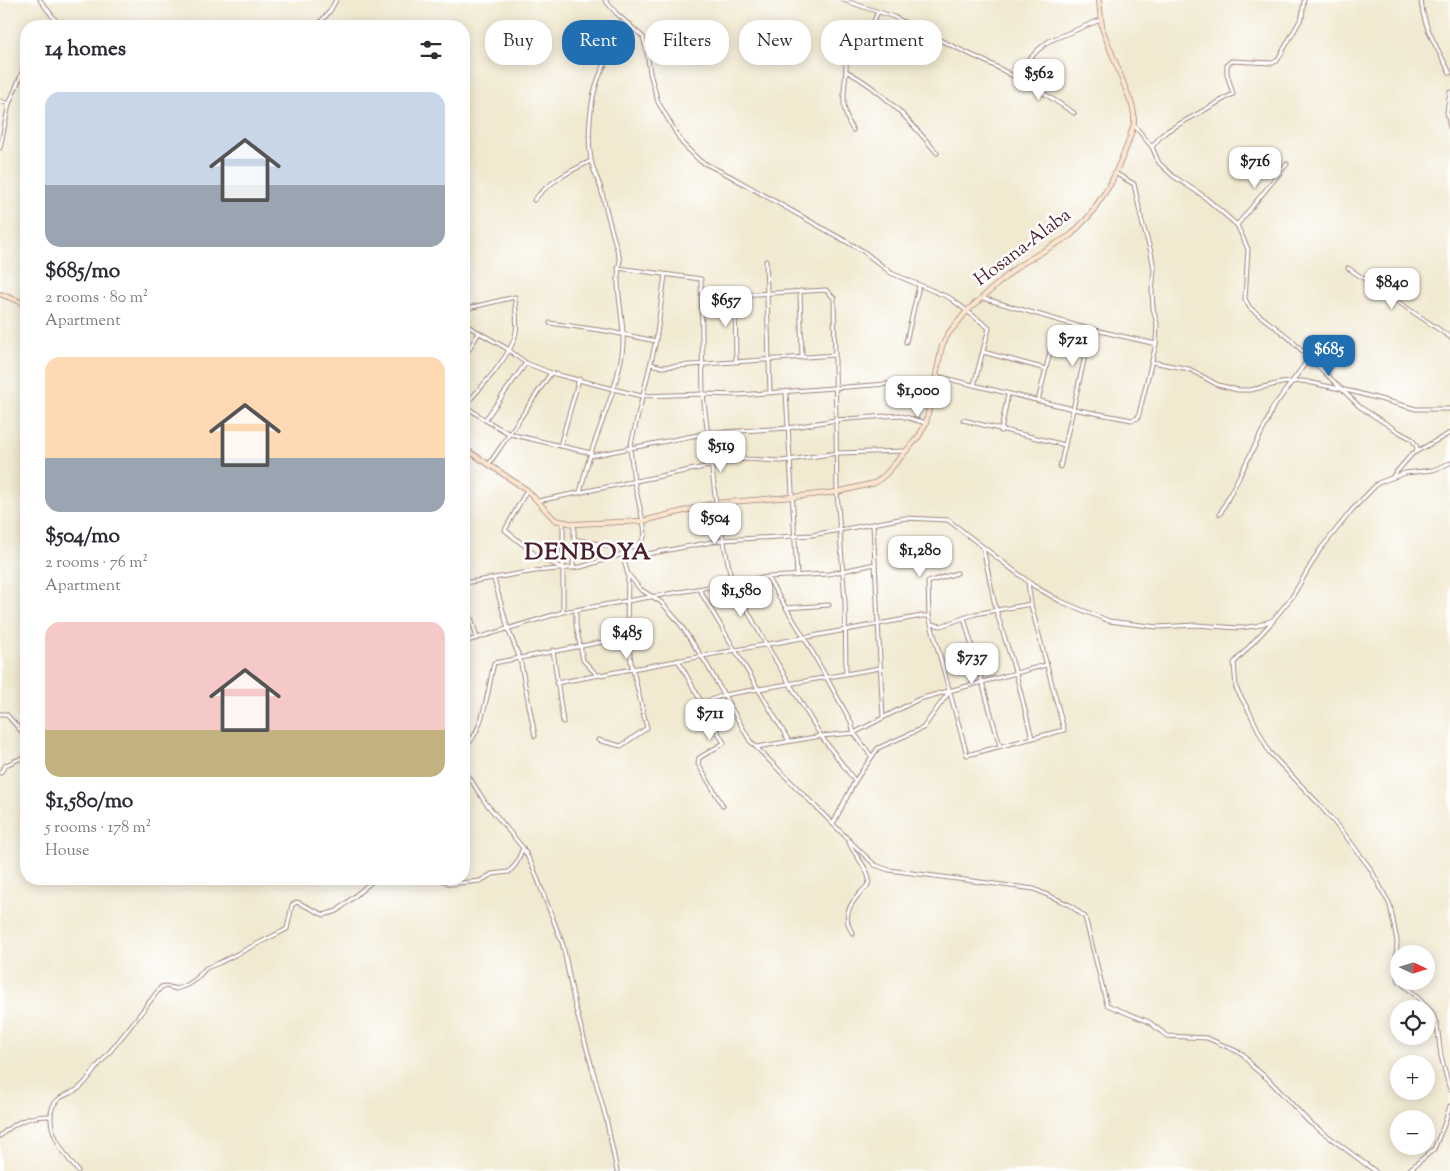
<!DOCTYPE html>
<html lang="en">
<head>
<meta charset="utf-8">
<style>
	body { margin:0; font-family:"Sorts Mill Goudy",serif; background:#f7f7f7; color:#2b2b33; height:100vh; display:flex; flex-direction:column; font-size:19px; white-space:nowrap }
	* { box-sizing:border-box; margin:0 }
	p { font-size:16px; color:#7c7c81 }
	.icon { flex:none; width:28px; height:28px; fill:none; stroke:currentColor; stroke-width:2; stroke-linecap:round; stroke-linejoin:round }
	.map { position:relative; flex:1; overflow:hidden }
	.panel { position:absolute; left:20px; top:20px; width:450px; height:865px; display:flex; flex-direction:column; background:#fff; border-radius:20px; box-shadow:0 2px 12px #0003 }
	.panel>* { flex:none }
	.hud { position:absolute; left:485px; top:20px; width:475px; height:45px; display:flex; gap:10px }
	.needle { width:32px; rotate:94deg }
	.buttons { position:absolute; left:1390px; top:945px; display:grid; gap:10px }
	.buttons a { display:grid; place-items:center; width:45px; height:45px; border-radius:50%; background:#fff; box-shadow:0 2px 12px #0003; font-size:25px }
	.price { position:absolute; translate:-50% -42px; padding:0 11px; border-radius:10px; background:#fff; color:#222; font-size:16px; line-height:32px; filter:drop-shadow(0 1px 2px #0008) }
	.price::after { content:''; position:absolute; left:50%; top:30px; width:15px; height:11px; margin-left:-8px; background:inherit; clip-path:polygon(0 0,100% 0,50% 100%) }
	.price.current { background:#1f6fb2; color:#fff }
	ul { padding:0; list-style:none }
	li { display:grid; align-content:center; gap:10px; height:265px; padding:0 25px }
	li span { display:grid; place-items:center; height:155px; border-radius:15px; color:#555 }
	li>.icon { margin-inline-start:auto }
	span .icon { width:90px; height:90px; fill:#fffc; stroke-width:1 }
	li b { font-size:21px }
	h2 { display:flex; justify-content:space-between; align-items:center; height:60px; padding:0 25px; font-size:21px }
	.tag { padding:0 18px; border-radius:20px; background:#fff; box-shadow:0 2px 12px #0003; font-size:18px; line-height:45px }
	.tag.current { background:#1f6fb2; color:#fff }
	.map>svg:first-child { display:block }
	.lines { fill:none; stroke-linecap:round; stroke-linejoin:round }
	.street-casing { stroke:#9e847e; stroke-width:5 }
	.secondary-casing { stroke:#9e847e; stroke-width:6 }
	.street { stroke:#fff; stroke-width:3 }
	.secondary { stroke:#fbe5cf; stroke-width:4.5 }
	.labels { text-anchor:middle; dominant-baseline:central; stroke-width:5; stroke-linejoin:round; paint-order:stroke }
	.street-label { font-size:19px; fill:#4a1f2b; stroke:#fff }
	.district-label { font-size:24px; font-weight:bold; letter-spacing:1px; fill:#4a1f2b; stroke:#fff }
</style>
</head>
<body>
<div class="map">
<svg width="1450" height="1171" viewBox="0 0 1450 1171">
	<rect width="100%" height="100%" fill="#fff"/>
	<filter id="ink" filterUnits="userSpaceOnUse"><feTurbulence type="fractalNoise" baseFrequency=".02" numOctaves="2"/><feDisplacementMap in="SourceGraphic" scale="10" xChannelSelector="R" yChannelSelector="G"/><feConvolveMatrix kernelMatrix="1 2 1 2 8 2 1 2 1" color-interpolation-filters="sRGB"/></filter>
	<filter id="wash" filterUnits="userSpaceOnUse"><feTurbulence type="fractalNoise" baseFrequency=".0096" numOctaves="4" result="noise"/><feDisplacementMap in="SourceGraphic" scale="20" xChannelSelector="R" yChannelSelector="G"/><feGaussianBlur stdDeviation="1.12" result="paint"/><feColorMatrix in="noise" values="0 0 0 0 0 0 0 0 0 0 0 0 0 0 0 0 0 1.4 0 .05"/><feComposite in="paint" operator="in"/></filter>
	<g filter="url(#wash)">
		<rect width="100%" height="100%" fill="#f1e9d0"/>
	</g>
	<g filter="url(#ink)">
		<g class="lines">
			<g class="street-casing">
				<g id="street">
					<polyline points="40,0 60,26"/>
					<polyline points="605,0 616,13 643,37 647,52 650,73 658,102 682,143 700,161 730,176 863,251 891,273 950,298 989,328 974,385"/>
					<polyline points="843,0 894,17 944,42 993,65 1013,76 1038,50 1049,41 1100,20"/>
					<path d="M1421,0C1423,27 1438,49 1450,73"/>
					<path d="M878,12C874,21 870,30 864,37C861,40 857,42 855,45C849,51 845,62 846,71C883,90 911,122 937,153"/>
					<polyline points="40,26 44,26"/>
					<polyline points="317,26 330,11 336,0"/>
					<path d="M645,44C661,46 677,44 693,44C704,44 714,46 725,43"/>
					<path d="M846,71C844,93 840,110 853,130"/>
					<polyline points="1017,72 1028,83 1074,113"/>
					<polyline points="1450,92 1447,112 1450,127"/>
					<polyline points="0,101 9,104"/>
					<polyline points="1134,125 1152,147 1159,163 1173,176 1202,195 1237,225 1248,249 1245,299 1250,308 1288,337 1360,407 1399,432 1412,439 1417,447 1416,452"/>
					<polyline points="1152,147 1160,137 1167,131 1233,94 1227,74 1227,65 1231,61 1272,63 1277,61 1302,17 1304,0"/>
					<polyline points="0,148 9,104 26,63"/>
					<polyline points="1115,173 1134,184 1142,222 1151,252 1154,269 1152,292 1153,308 1157,324 1156,344"/>
					<path d="M534,200C549,182 570,171 591,161"/>
					<polyline points="1237,225 1287,164"/>
					<polyline points="766,261 770,393"/>
					<polyline points="618,268 701,279 703,394 716,503 732,583 766,644 821,736 855,781"/>
					<polyline points="1348,268 1450,337"/>
					<polyline points="665,275 656,341 630,448 634,481 644,526 645,535 640,545 623,549 623,558 628,574 640,589 661,602 678,621 706,663 750,741 860,851 875,865 889,870 1034,889 1070,905 1085,917 1107,1005 1149,1022 1167,1036 1207,1038 1243,1054 1253,1067 1268,1079 1309,1122 1375,1171"/>
					<polyline points="800,291 802,357"/>
					<polyline points="735,295 736,361"/>
					<polyline points="702,297 826,290 834,298 837,492 845,602 846,674"/>
					<path d="M464,309L515,297C515,308 518,321 516,332C513,354 479,390 464,406"/>
					<polyline points="550,323 606,331 656,341"/>
					<polyline points="464,324 506,348 526,363 551,373 641,396 703,394 738,395 887,384 912,387 933,385"/>
					<polyline points="906,342 919,286"/>
					<polyline points="983,352 1046,369"/>
					<polyline points="464,357 479,333"/>
					<polyline points="1152,362 1189,369 1218,385 1238,390 1250,390 1281,383 1303,381 1354,392 1416,409 1450,409"/>
					<polyline points="651,364 662,367 835,355"/>
					<polyline points="936,376 1073,409 1132,420 1138,418 1156,344 1078,326 982,298"/>
					<polyline points="786,392 797,575"/>
					<polyline points="1038,401 1054,336 1077,326"/>
					<polyline points="464,405 485,420 510,434 591,453"/>
					<polyline points="485,420 526,363"/>
					<polyline points="963,420 1065,445"/>
					<polyline points="1001,431 1008,394"/>
					<polyline points="560,446 579,379"/>
					<polyline points="590,456 708,433 788,428 836,420 898,415 926,423"/>
					<polyline points="489,464 551,373"/>
					<polyline points="1060,467 1091,329"/>
					<polyline points="1393,476 1412,454 1450,433"/>
					<polyline points="527,490 505,530 537,556 562,568"/>
					<path d="M580,493C583,481 586,468 590,456C601,422 616,390 622,354C627,323 613,291 620,260C613,236 607,213 601,189C598,180 593,170 591,160C587,137 590,99 599,77C606,58 621,42 630,24"/>
					<polyline points="538,501 744,459 782,461 837,453 906,451"/>
					<polyline points="1220,514 1267,422 1272,409 1310,357"/>
					<polyline points="574,524 574,539 623,549"/>
					<polyline points="873,524 883,718"/>
					<polyline points="640,545 647,554 723,540 812,535 905,518 948,520 1034,586 1060,601 1109,621 1157,627 1196,625 1239,628 1256,626 1273,620 1292,597 1319,551 1352,510 1378,483 1405,473 1433,470 1450,463"/>
					<polyline points="983,548 996,610 1016,674 1032,738"/>
					<polyline points="573,568 574,539"/>
					<polyline points="767,577 804,637 851,722 854,733 872,757"/>
					<polyline points="494,579 508,629 520,659 535,736"/>
					<polyline points="464,583 535,571 581,567 623,554"/>
					<polyline points="699,589 789,741"/>
					<polyline points="464,594 477,638"/>
					<polyline points="786,608 829,605"/>
					<polyline points="576,610 576,625 583,660 597,675"/>
					<polyline points="563,612 767,577 829,574 875,564"/>
					<polyline points="929,616 928,582 957,573"/>
					<polyline points="964,618 1000,746"/>
					<polyline points="1273,621 1234,663 1236,688 1250,713 1269,752 1317,802 1345,835 1370,868 1390,905 1397,941 1396,968 1399,981 1412,992 1432,1012 1437,1025 1441,1056 1450,1090"/>
					<polyline points="931,624 967,755 1064,730 1031,605 1028,582"/>
					<polyline points="464,642 563,612 563,523"/>
					<polyline points="553,650 563,722"/>
					<polyline points="678,660 724,743 699,758 698,764 723,806"/>
					<polyline points="556,683 922,616 929,616 931,624 941,626 975,614 1031,604"/>
					<polyline points="702,703 724,695 880,668"/>
					<polyline points="0,714 6,714 23,733 26,734"/>
					<polyline points="598,740 621,746 647,728 631,662 627,629 628,575"/>
					<path d="M464,747C483,736 489,684 494,663L628,637"/>
					<polyline points="757,747 821,736 854,733 919,699 1046,665"/>
					<polyline points="0,773 6,765 26,756"/>
					<polyline points="833,824 855,781 878,748 923,728 949,692"/>
					<path d="M849,842C853,854 869,869 869,880C869,886 865,888 861,892C848,906 842,918 853,934"/>
					<polyline points="523,848 533,867 563,945 575,1006 606,1118 617,1171"/>
					<polyline points="440,879 450,884 480,881 492,874 509,872 516,864 523,848 485,802 464,769"/>
					<path d="M0,1136C16,1121 29,1116 51,1116"/>
					<path d="M78,1171C65,1156 44,1127 53,1106C58,1096 70,1094 78,1089C85,1084 91,1075 96,1068C119,1042 140,1014 161,987L166,986L176,989L187,985L196,979L206,968L219,963L287,929L292,905L297,902L324,915L337,911L375,879"/>
					<polyline points="1408,1171 1434,1149 1444,1125 1450,1106"/>
				</g>
			</g>
			<g class="secondary-casing">
				<g id="secondary">
					<polyline points="0,294 26,304"/>
					<polyline points="464,448 527,490 555,520 574,524 643,521 716,503 792,497 837,492 875,483 885,475 906,451 919,436 926,423 942,346 948,334 967,311 1018,266 1071,235 1090,215 1111,183 1127,146 1134,124 1134,114 1132,105 1102,28 1099,0"/>
				</g>
			</g>
			<use href="#street" class="street"/>
			<use href="#secondary" class="secondary"/>
		</g>
	</g>
	<g class="labels">
		<g class="street-label">
			<text transform="translate(1023 248) rotate(-37)">Hosana-Alaba</text>
		</g>
		<g class="district-label">
			<text x="588" y="553">DENBOYA</text>
		</g>
	</g>
</svg>
<div class="buttons">
<a><svg class="needle" viewBox="-14 -14 28 28"><path d="M0-13l5 13h-10z" fill="#e53935"/><path d="M0 13l5-13h-10z" fill="#7c7c81"/></svg></a>
<a><svg class="icon" aria-label="locate" viewBox="0 0 24 24"><circle cx="12" cy="12" r="6"/><path d="M12 2v4M12 18v4M2 12h4M18 12h4"/></svg></a>
<a>+</a>
<a>−</a>
</div>
<b class="price" style="left:1039px;top:101px">$562</b>
<b class="price" style="left:1255px;top:189px">$716</b>
<b class="price" style="left:1392px;top:310px">$840</b>
<b class="price" style="left:726px;top:328px">$657</b>
<b class="price" style="left:1073px;top:367px">$721</b>
<b class="price current" style="left:1329px;top:377px">$685</b>
<b class="price" style="left:918px;top:418px">$1,000</b>
<b class="price" style="left:721px;top:473px">$519</b>
<b class="price" style="left:715px;top:545px">$504</b>
<b class="price" style="left:920px;top:578px">$1,280</b>
<b class="price" style="left:741px;top:618px">$1,580</b>
<b class="price" style="left:627px;top:660px">$485</b>
<b class="price" style="left:972px;top:685px">$737</b>
<b class="price" style="left:710px;top:741px">$711</b>
<div class="hud">
<a class="tag">Buy</a>
<a class="tag current">Rent</a>
<a class="tag">Filters</a>
<a class="tag">New</a>
<a class="tag">Apartment</a>
</div>
<section class="panel">
<h2>14 homes<svg class="icon" aria-label="filters" viewBox="0 0 24 24"><path d="M4 7h16M4 17h16"/><circle cx="9" cy="7" r="2"/><circle cx="15" cy="17" r="2"/></svg></h2>
<ul>
<li><span style="background:linear-gradient(#c9d6e8 60%,#9aa5b1 0)"><svg class="icon" aria-label="home" viewBox="0 0 24 24"><path d="M3 11l9-7 9 7M6 9v11h12V9"/></svg></span><div><b>$685/mo</b><p>2 rooms · 80 m²</p><p>Apartment</p></div></li>
<li><span style="background:linear-gradient(#ffd9b3 65%,#9aa5b1 0)"><svg class="icon" aria-label="home" viewBox="0 0 24 24"><path d="M3 11l9-7 9 7M6 9v11h12V9"/></svg></span><div><b>$504/mo</b><p>2 rooms · 76 m²</p><p>Apartment</p></div></li>
<li><span style="background:linear-gradient(#f6c9c9 70%,#c2b280 0)"><svg class="icon" aria-label="home" viewBox="0 0 24 24"><path d="M3 11l9-7 9 7M6 9v11h12V9"/></svg></span><div><b>$1,580/mo</b><p>5 rooms · 178 m²</p><p>House</p></div></li>
</ul>
</section>
</div>
</body>
</html>
